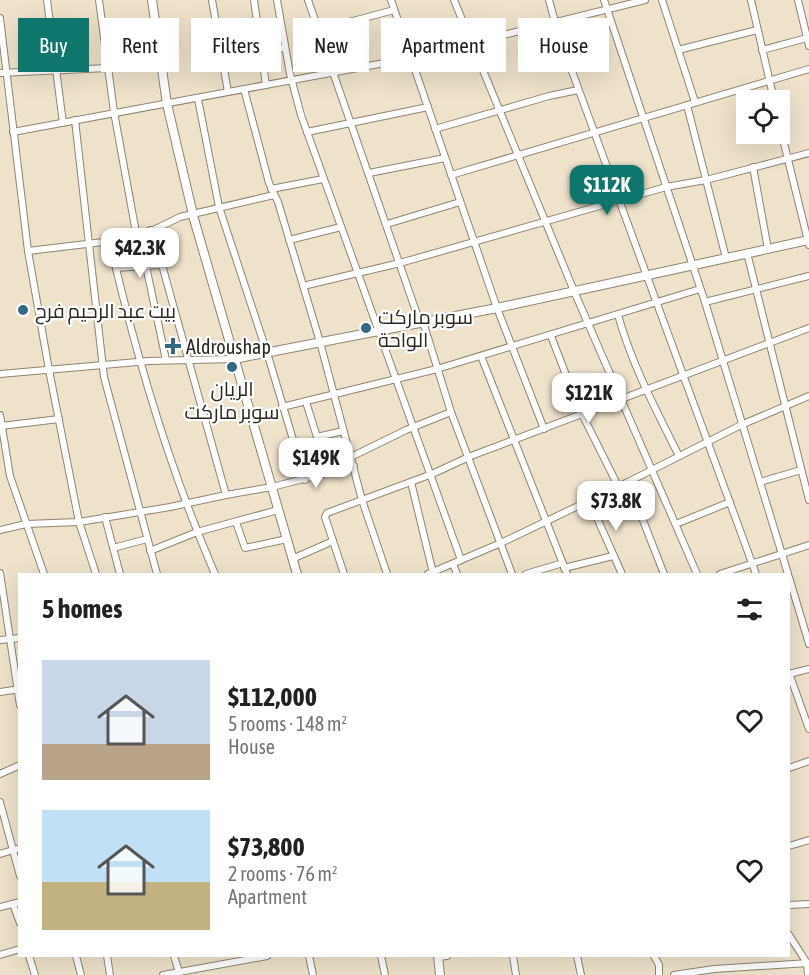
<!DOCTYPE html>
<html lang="en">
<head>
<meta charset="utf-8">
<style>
	body { margin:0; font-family:"Asap Condensed",Cairo,sans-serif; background:#f6f6f6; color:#202124; height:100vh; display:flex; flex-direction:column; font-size:22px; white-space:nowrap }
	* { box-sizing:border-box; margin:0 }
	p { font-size:20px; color:#757577 }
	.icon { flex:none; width:33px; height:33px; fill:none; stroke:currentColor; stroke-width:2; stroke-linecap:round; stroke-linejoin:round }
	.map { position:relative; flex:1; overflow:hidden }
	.panel { position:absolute; left:18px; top:573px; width:772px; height:384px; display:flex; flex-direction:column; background:#fff; border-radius:0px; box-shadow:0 6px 24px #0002 }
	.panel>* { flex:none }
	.top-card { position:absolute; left:18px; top:18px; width:774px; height:54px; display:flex; gap:12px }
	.controls { position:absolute; left:736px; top:90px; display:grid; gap:12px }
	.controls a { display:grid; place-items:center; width:54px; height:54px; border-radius:0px; background:#fff; box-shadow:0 6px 24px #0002; font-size:30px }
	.price { position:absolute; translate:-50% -51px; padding:0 14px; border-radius:12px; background:#fff; color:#222; font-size:20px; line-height:39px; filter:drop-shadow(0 2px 3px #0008) }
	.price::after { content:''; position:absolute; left:50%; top:36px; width:18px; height:14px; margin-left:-9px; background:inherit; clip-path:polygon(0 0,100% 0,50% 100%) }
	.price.active { background:#0f766e; color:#fff }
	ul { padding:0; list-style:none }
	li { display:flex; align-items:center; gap:18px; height:150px; padding:0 24px }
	li span { display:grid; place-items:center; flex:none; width:168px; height:120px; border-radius:0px; color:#555 }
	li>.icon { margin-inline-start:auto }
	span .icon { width:72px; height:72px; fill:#fffc; stroke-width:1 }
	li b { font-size:26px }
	h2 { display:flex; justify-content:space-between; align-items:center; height:72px; padding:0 24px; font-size:26px }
	.pill { padding:0 21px; border-radius:0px; background:#fff; box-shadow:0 6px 24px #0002; font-size:21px; line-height:54px }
	.pill.active { background:#0f766e; color:#fff }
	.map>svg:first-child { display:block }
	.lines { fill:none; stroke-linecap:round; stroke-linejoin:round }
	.minor-casing { stroke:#8f856f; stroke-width:8 }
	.tertiary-casing { stroke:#8f856f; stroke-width:10 }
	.minor { stroke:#fff; stroke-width:6 }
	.tertiary { stroke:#fff; stroke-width:8 }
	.poi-dot { fill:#336884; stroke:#fff; stroke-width:2 }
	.labels { text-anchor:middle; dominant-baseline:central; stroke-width:4.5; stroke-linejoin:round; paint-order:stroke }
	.poi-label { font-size:20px; fill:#2c281f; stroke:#fff; text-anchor:start }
</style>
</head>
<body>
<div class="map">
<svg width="809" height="975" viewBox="0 0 809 975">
	<rect width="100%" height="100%" fill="#eee2ca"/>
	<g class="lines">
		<g class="minor-casing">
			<g id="minor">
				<polyline points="47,0 63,123"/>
				<polyline points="99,0 114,112 137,238"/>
				<polyline points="212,0 228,92"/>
				<polyline points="254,0 266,85"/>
				<polyline points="277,0 290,74 301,115 461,560"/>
				<polyline points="308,0 420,323"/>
				<polyline points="391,0 497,308 544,429"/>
				<polyline points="454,0 574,291 697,574"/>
				<polyline points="549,0 558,33 756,574"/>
				<polyline points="604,0 705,302 788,574"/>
				<polyline points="662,0 695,102"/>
				<polyline points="751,0 774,100"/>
				<polyline points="798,0 809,46"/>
				<polyline points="0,18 28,251 49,370 79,522 96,574"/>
				<polyline points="319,30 394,10"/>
				<polyline points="678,50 757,30"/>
				<polyline points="762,50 807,38"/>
				<polyline points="261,51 285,48"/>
				<polyline points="0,73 108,68"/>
				<polyline points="244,89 269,183 278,202 320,342 362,500 387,574"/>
				<polyline points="198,99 219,207 269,359 305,480"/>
				<polyline points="687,105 726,258"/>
				<polyline points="75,120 104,377 157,574"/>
				<polyline points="780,127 809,245"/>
				<polyline points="435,129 549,96 578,90"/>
				<polyline points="13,132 411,58 645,0"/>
				<polyline points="307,132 428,107"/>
				<polyline points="753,167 768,249"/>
				<polyline points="369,173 445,158"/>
				<polyline points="451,175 809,69"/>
				<polyline points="271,189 323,179"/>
				<polyline points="387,224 460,202"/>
				<polyline points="150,230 162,265 226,495"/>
				<polyline points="289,240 341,227"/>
				<path d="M110,243C136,356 169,468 215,574"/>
				<polyline points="28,251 137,238 180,217 274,195"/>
				<polyline points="747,253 809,500"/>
				<polyline points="146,266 166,360"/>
				<polyline points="116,268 162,265"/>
				<polyline points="303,286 400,263 666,187 706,180 809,153"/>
				<polyline points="705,302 809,276"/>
				<path d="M618,315C632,365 656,410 679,456"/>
				<polyline points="423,322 451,412 512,574"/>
				<polyline points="551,336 578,406 618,486"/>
				<polyline points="481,356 567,574"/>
				<polyline points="0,374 149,361 234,359"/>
				<polyline points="306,402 317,437 343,431"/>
				<polyline points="282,407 437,369 700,289"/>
				<polyline points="0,415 10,476 44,574"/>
				<polyline points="1,426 59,419"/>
				<polyline points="351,457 406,430 451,412"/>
				<polyline points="411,482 433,573"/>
				<polyline points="628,482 664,574"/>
				<polyline points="760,482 801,470"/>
				<polyline points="589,500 622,574"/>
				<polyline points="105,517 120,574"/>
				<polyline points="236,522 245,548 287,539"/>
				<polyline points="676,524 730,502"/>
				<polyline points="0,530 26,524 79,522 170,507 226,495 272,487 354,466"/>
				<polyline points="113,548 147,539"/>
				<polyline points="150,551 197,532 278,510"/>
				<polyline points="292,559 333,541"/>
				<polyline points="453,564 457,574"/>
				<polyline points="564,568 613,556"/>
				<polyline points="0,573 20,705"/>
				<polyline points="344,574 325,517 327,513 432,474 471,456 809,328"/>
				<polyline points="428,574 501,543 628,482 741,425 809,396"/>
				<polyline points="526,574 563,563"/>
				<polyline points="720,574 809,545"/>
				<polyline points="789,577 809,644"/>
				<polyline points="0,640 20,638"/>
				<polyline points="789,673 809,729"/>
				<polyline points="789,674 809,669"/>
				<polyline points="0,692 20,689"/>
				<polyline points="789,768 809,761"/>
				<polyline points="0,774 20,765"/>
				<polyline points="0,802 20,876"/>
				<polyline points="789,846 809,840"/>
				<polyline points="0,854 20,848"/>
				<polyline points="13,904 20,923"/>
				<polyline points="789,905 809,904"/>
				<polyline points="0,907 20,902"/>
				<polyline points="789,935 807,963 808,975"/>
				<polyline points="0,955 20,949"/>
				<polyline points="29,956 35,975"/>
				<polyline points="76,956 81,975"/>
				<polyline points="107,956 110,975"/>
				<polyline points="174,956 179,972"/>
				<polyline points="309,956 313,975"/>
				<polyline points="381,956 385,975"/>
				<polyline points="513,956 516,975"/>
				<polyline points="577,956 581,975"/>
				<polyline points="654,956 659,965 659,975"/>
				<polyline points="438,957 447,956"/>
				<polyline points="163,975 267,956"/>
				<polyline points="674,975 714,969 809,963"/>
			</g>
		</g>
		<g class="tertiary-casing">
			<g id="tertiary">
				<polyline points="152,0 167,104 194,219 297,574"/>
				<polyline points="234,359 497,308 809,240"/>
				<polyline points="438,956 440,975"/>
			</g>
		</g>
		<use href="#minor" class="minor"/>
		<use href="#tertiary" class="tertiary"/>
	</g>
	<g class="poi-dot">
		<circle cx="23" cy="310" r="6"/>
		<circle cx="366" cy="328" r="6"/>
		<path d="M170 337h6v6h6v6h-6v6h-6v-6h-6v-6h6z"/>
		<circle cx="232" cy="367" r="6"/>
	</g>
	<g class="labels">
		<g class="poi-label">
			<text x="35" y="310">بيت عبد الرحيم فرح</text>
			<text x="378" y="316">سوبر ماركت<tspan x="378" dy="23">الواحة</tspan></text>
			<text x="186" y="346">Aldroushap</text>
			<text x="232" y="388" text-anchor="middle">الريان<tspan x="232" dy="23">سوبر ماركت</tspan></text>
		</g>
	</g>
</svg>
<div class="controls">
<a><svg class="icon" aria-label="locate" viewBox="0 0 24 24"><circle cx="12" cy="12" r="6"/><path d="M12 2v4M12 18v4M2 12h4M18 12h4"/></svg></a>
</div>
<b class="price active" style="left:607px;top:216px">$112K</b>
<b class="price" style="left:140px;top:279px">$42.3K</b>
<b class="price" style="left:589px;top:424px">$121K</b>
<b class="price" style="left:316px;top:489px">$149K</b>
<b class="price" style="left:616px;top:532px">$73.8K</b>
<div class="top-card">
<a class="pill active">Buy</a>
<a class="pill">Rent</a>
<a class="pill">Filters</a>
<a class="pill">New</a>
<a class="pill">Apartment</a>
<a class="pill">House</a>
</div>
<section class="panel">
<h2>5 homes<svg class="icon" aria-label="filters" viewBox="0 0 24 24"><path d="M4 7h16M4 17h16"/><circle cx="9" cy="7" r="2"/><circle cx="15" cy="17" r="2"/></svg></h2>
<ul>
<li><span style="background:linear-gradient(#c9d6e8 70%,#b9a48a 0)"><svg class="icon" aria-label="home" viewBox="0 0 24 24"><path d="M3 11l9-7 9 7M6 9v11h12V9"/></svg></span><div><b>$112,000</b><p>5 rooms · 148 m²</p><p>House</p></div><svg class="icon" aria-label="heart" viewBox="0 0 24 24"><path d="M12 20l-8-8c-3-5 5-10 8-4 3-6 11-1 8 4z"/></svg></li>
<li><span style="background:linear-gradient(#bfe0f5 60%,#c2b280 0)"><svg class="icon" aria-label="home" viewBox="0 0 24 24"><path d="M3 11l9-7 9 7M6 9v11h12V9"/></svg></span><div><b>$73,800</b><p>2 rooms · 76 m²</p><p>Apartment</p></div><svg class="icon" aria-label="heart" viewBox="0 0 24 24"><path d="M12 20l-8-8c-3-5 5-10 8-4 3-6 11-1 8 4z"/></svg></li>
</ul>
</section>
</div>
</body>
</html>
